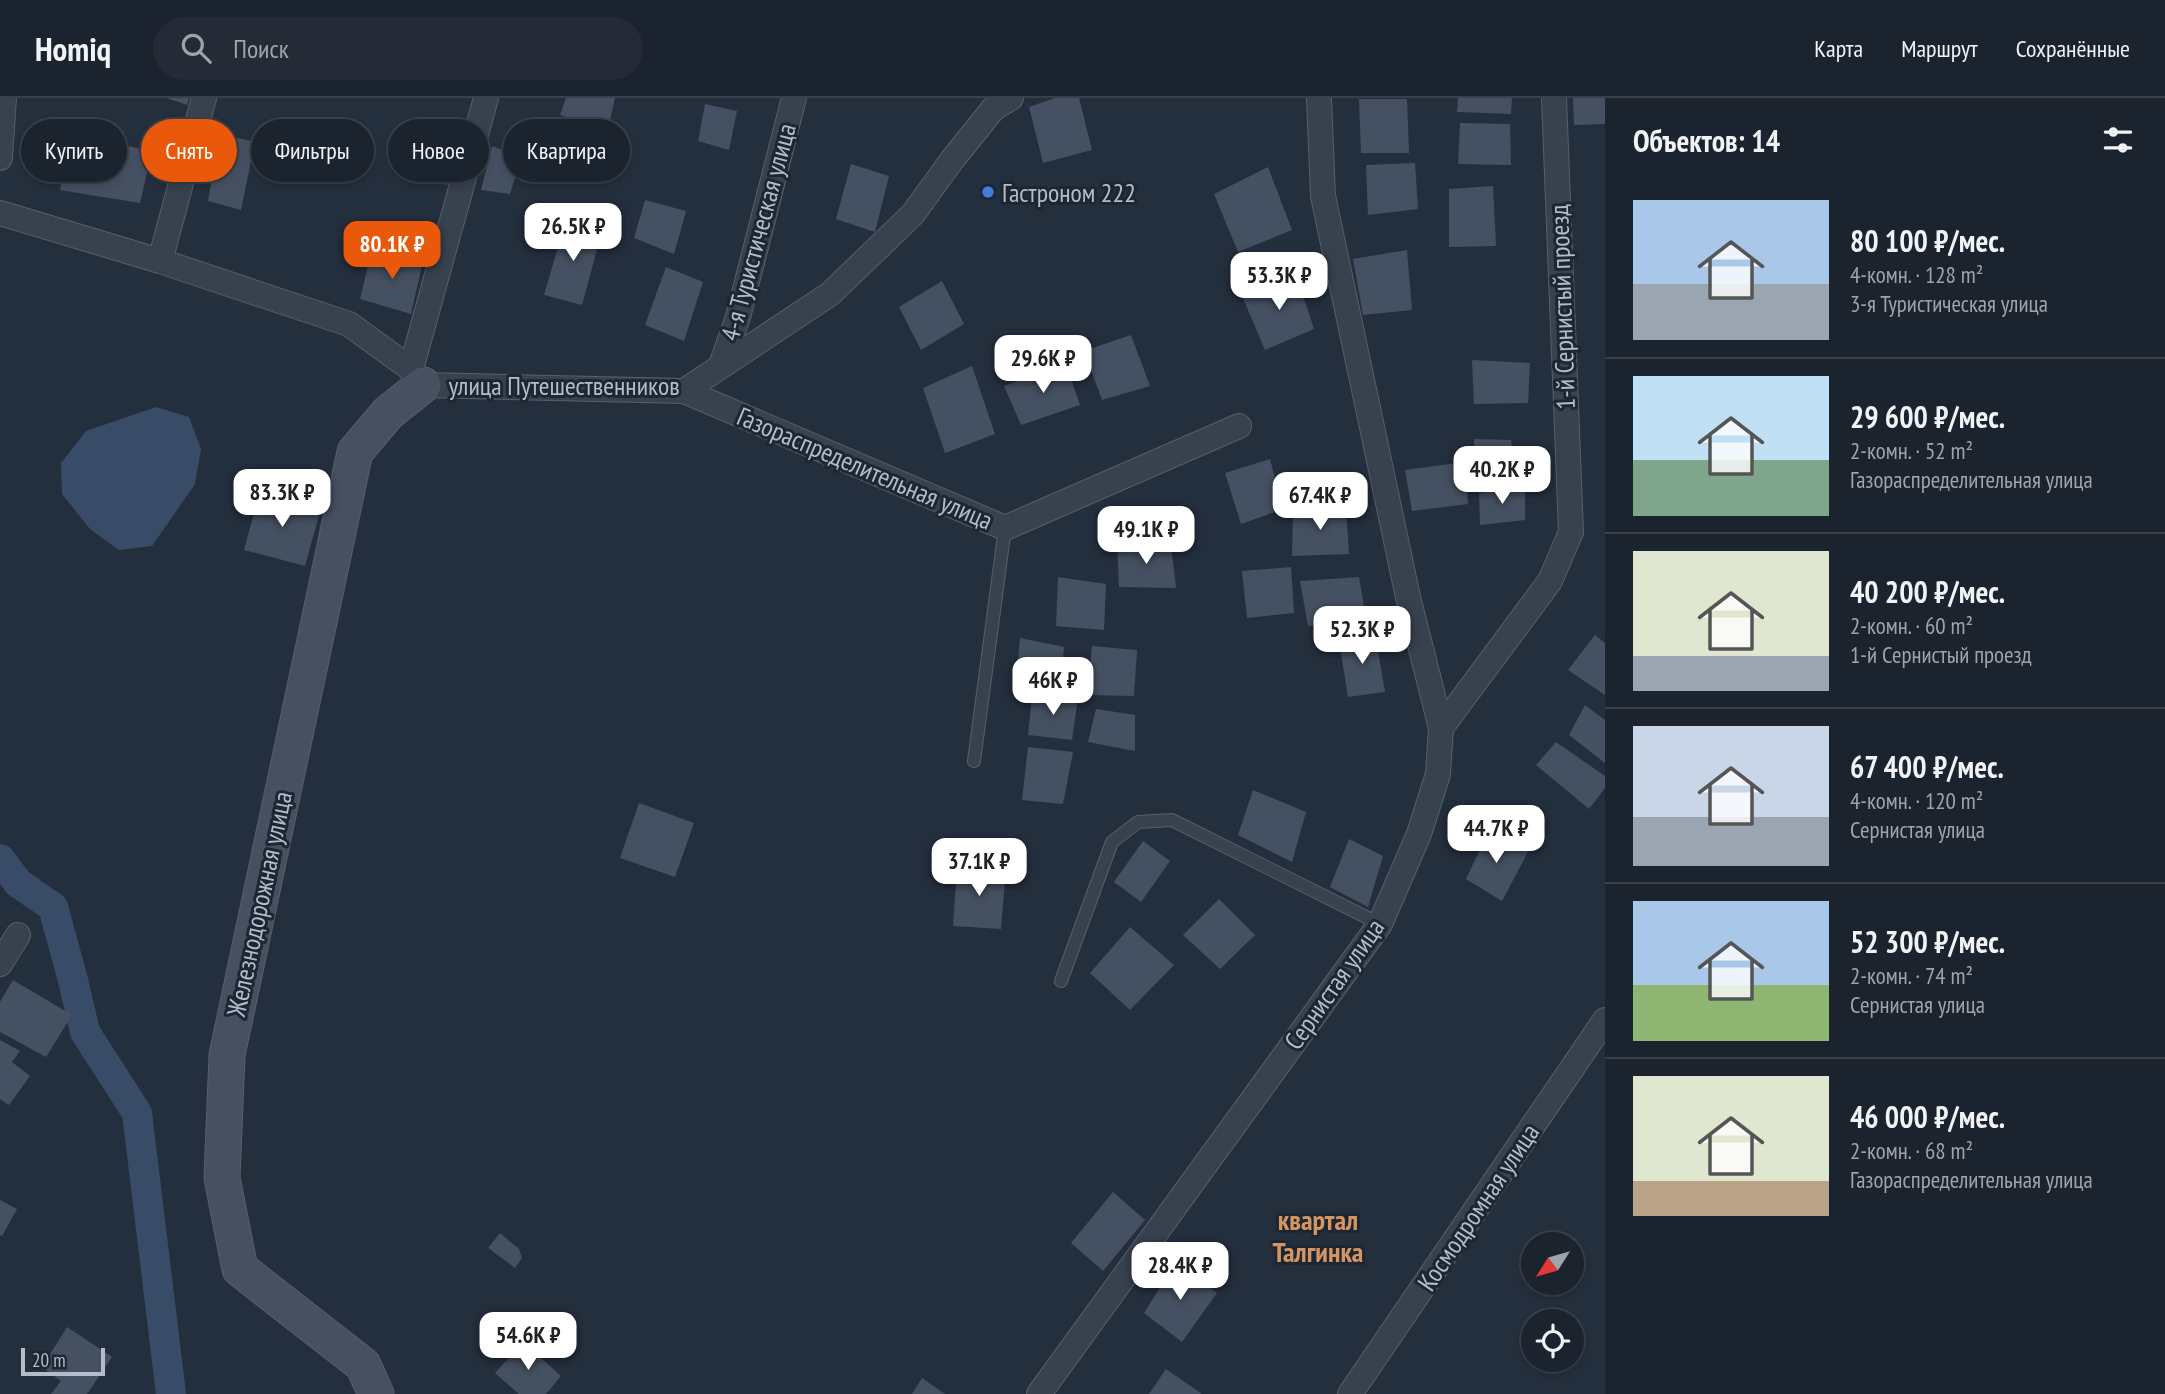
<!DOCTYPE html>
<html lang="ru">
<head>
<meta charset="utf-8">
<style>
	body { margin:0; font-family:"PT Sans Narrow",sans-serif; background:#242b36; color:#f1f3f6; height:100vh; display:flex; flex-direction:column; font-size:26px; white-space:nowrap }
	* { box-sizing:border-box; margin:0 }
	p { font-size:23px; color:#a0a4aa }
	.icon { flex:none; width:38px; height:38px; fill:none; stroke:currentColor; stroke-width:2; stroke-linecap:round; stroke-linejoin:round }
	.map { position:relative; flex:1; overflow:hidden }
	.details { display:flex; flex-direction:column; background:#1b232e; width:560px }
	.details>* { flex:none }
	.hud { position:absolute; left:21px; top:21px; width:665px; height:63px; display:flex; gap:14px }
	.needle { width:46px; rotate:233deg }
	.controls { position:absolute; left:1521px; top:1134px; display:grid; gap:14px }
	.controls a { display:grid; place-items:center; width:63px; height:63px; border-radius:50%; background:#1b232e; box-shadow:0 4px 10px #0003,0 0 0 2px #39404a; font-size:35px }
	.scale { position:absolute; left:21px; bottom:18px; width:84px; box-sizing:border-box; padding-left:7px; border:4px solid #b4bcc9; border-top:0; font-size:19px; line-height:24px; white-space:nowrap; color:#b4bcc9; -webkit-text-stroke:5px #1d2633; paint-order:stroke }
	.price { position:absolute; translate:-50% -60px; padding:0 16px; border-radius:14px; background:#fff; color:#222; font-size:23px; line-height:46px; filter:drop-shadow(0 2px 4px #0008) }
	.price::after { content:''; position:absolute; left:50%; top:42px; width:21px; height:16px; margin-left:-10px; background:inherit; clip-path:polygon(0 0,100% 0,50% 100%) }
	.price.current { background:#ea580c; color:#fff }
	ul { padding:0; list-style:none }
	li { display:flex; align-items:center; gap:21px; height:175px; padding:0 28px }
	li+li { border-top:2px solid #39404a }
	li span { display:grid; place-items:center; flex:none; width:196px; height:140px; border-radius:0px; color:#555 }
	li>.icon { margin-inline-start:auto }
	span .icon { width:84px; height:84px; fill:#fffc; stroke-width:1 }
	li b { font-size:30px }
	h2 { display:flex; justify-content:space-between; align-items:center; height:84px; padding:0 28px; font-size:30px }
	.chip { padding:0 24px; border-radius:32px; background:#1b232e; box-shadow:0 4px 10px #0003,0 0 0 2px #39404a; font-size:24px; line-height:63px }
	.chip.current { background:#ea580c; color:#fff }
	header { display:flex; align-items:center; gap:42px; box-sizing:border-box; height:98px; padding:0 35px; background:#1b232e; border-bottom:2px solid #39404a }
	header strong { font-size:33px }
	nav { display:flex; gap:38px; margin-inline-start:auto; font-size:24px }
	.search { width:490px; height:63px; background:#242b36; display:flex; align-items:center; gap:18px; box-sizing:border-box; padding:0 24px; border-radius:38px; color:#a0a4aa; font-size:26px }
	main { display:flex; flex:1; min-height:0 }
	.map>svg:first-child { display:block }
	.water { fill:#394c67 }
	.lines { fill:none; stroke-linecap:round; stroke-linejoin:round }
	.canal { stroke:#394c67; stroke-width:30 }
	.building { fill:#455162 }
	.lane-casing { stroke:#565f6c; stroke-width:14 }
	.street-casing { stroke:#565f6c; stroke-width:26 }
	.secondary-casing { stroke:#565f6c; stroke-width:37 }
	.lane { stroke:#38414e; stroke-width:12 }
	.street { stroke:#38414e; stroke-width:24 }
	.secondary { stroke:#465061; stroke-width:35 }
	.shop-dot { fill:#3f7fe0; stroke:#1d2633; stroke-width:2.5 }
	.labels { text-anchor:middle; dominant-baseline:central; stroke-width:6; stroke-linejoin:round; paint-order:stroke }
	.poi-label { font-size:26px; fill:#b4bcc9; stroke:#1d2633; text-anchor:start }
	.street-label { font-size:26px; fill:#b4bcc9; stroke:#1d2633 }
	.neighbourhood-label { font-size:28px; font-weight:bold; fill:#d59563; stroke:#1d2633 }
</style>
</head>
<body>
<header>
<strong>Homiq</strong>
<div class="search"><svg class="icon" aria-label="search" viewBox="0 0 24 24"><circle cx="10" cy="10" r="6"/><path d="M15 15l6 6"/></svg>Поиск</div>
<nav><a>Карта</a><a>Маршрут</a><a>Сохранённые</a></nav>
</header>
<main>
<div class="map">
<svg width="1605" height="1296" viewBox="0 0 1605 1296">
	<rect width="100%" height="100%" fill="#242f3e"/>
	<polygon class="water" points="156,309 189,319 201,351 195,386 152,448 119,452 90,431 62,396 61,365 86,333"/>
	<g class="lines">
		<polyline class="canal" points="0,761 18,785 53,809 73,882 85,934 137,1015 171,1296"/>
	</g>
	<g class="building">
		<polygon points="167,0 189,0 187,7"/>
		<polygon points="566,0 615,0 608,31 560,17"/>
		<polygon points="1055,0 1079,0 1092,52 1043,65 1029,9"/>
		<polygon points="1458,0 1512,0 1511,16 1457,14"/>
		<polygon points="1573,0 1605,0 1605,26 1574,27"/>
		<polygon points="1359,1 1407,1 1409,55 1361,55"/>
		<polygon points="705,6 737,13 729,52 698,43"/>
		<polygon points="412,20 461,32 447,87 399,74"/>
		<polygon points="1460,25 1510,26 1511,67 1458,66"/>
		<polygon points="220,36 255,44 241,112 208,103"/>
		<polygon points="125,47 152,54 140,105 60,92 67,56 120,62"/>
		<polygon points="492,48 521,60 510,96 481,92"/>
		<polygon points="1415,65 1418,111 1368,117 1366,67"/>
		<polygon points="851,66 889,78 875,134 836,121"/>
		<polygon points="1268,69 1292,132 1238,154 1214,96"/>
		<polygon points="1493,88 1496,148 1449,149 1449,91"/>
		<polygon points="645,102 686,113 674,156 634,140"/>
		<polygon points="566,122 602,133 582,207 544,197"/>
		<polygon points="372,151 423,163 411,216 360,201"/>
		<polygon points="1407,152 1412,212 1363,217 1353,161"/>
		<polygon points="666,169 703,184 684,243 645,227"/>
		<polygon points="1296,176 1314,231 1265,252 1242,198"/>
		<polygon points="942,183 964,226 921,252 899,209"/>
		<polygon points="1131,237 1150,288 1102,302 1084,253"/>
		<polygon points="1472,262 1530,265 1528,305 1474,306"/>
		<polygon points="1066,266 1080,307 1021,327 1004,288"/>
		<polygon points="972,268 995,336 945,355 923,290"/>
		<polygon points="1474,341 1511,342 1515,382 1475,386"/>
		<polygon points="1270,361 1283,411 1241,426 1225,375"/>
		<polygon points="1465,364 1468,406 1412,413 1405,372"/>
		<polygon points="1525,389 1525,422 1480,427 1479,395"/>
		<polygon points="260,393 321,410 305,468 244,452"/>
		<polygon points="1346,409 1349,456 1292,458 1293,411"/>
		<polygon points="1117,444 1171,447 1176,490 1119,489"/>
		<polygon points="1291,469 1294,515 1247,520 1242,473"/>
		<polygon points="1058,479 1106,486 1104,532 1056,528"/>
		<polygon points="1359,479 1366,521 1308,528 1300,483"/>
		<polygon points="1375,535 1385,594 1348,599 1339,543"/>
		<polygon points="1595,537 1605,545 1605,597 1568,572"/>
		<polygon points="1020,540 1064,549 1060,590 1016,586"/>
		<polygon points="1092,548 1137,552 1134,598 1087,597"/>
		<polygon points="1032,598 1078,599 1072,642 1028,637"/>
		<polygon points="1585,607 1605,622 1605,665 1569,637"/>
		<polygon points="1096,611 1135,617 1135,653 1088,644"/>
		<polygon points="1556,644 1605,678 1605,690 1589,711 1536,667"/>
		<polygon points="1028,649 1073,654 1063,706 1022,702"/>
		<polygon points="1253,692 1306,714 1292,764 1238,737"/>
		<polygon points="639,705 694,725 675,779 620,760"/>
		<polygon points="1489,732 1528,754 1502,803 1466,781"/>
		<polygon points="1349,741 1383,758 1368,809 1330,789"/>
		<polygon points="1143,743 1170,763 1141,804 1114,784"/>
		<polygon points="957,770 1006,770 1001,831 953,828"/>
		<polygon points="1219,801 1255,837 1220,871 1183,837"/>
		<polygon points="1130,829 1174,867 1130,912 1090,875"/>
		<polygon points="13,882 72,917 46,959 0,934 0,904"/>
		<polygon points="0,942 20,953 12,964 30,978 9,1007 0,1001"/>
		<polygon points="1113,1094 1145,1122 1103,1173 1071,1145"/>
		<polygon points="0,1102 17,1111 2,1138 0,1137"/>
		<polygon points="500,1135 519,1151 522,1160 515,1170 488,1150"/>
		<polygon points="1176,1164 1217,1195 1182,1244 1144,1215"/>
		<polygon points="67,1229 112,1259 87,1296 51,1296 61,1283 42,1269"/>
		<polygon points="523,1244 561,1278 546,1296 519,1296 495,1275"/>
		<polygon points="1166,1271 1202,1296 1149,1296"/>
		<polygon points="922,1280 945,1296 912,1296"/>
	</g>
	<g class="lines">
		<g class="lane-casing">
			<g id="lane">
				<polyline points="974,663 1005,430"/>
				<polyline points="1061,883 1112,744 1138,724 1172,722 1380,826"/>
			</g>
		</g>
		<g class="street-casing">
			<g id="street">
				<polyline points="0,60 4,0"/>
				<polyline points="0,115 160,163 349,226 411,271 423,287 684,293 830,196 913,116 952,62 993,11 1011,0"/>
				<polyline points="160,163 204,0"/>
				<polyline points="721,267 738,219 794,0"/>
				<polyline points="411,271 486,0"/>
				<polyline points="684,293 1005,430 1239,328"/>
				<polyline points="1441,630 1550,483 1571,434 1554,0"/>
				<polyline points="0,866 18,837"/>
				<polyline points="1039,1296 1380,826 1419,736 1438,676 1441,630 1408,499 1323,98 1319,0"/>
				<polyline points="1350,1296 1605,922"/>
			</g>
		</g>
		<g class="secondary-casing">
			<polyline id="secondary" points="376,1296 363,1267 240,1171 222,1080 227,957 355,354 388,315 423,287"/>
		</g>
		<use href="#lane" class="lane"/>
		<use href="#street" class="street"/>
		<use href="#secondary" class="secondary"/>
	</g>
	<circle class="shop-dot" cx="988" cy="94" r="7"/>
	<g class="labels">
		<g class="poi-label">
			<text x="1002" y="94">Гастроном 222</text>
		</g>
		<g class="street-label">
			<text transform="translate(758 134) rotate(-75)">4-я Туристическая улица</text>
			<text transform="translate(1562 209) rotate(-92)">1-й Сернистый проезд</text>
			<text x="564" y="287">улица Путешественников</text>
			<text transform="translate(865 370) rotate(23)">Газораспределительная улица</text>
			<text transform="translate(259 806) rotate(-78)">Железнодорожная улица</text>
			<text transform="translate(1334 886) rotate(-55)">Сернистая улица</text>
			<text transform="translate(1478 1109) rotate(-56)">Космодромная улица</text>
		</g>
		<g class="neighbourhood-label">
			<text x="1318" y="1121">квартал<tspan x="1318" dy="32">Талгинка</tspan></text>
		</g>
	</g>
</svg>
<div class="controls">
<a><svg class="needle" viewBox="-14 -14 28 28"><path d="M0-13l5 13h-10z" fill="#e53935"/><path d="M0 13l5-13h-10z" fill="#a0a4aa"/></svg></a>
<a><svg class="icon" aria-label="locate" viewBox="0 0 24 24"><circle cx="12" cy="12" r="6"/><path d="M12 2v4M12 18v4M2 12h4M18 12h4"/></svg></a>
</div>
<div class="scale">20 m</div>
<b class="price" style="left:573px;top:165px">26.5K ₽</b>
<b class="price current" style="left:392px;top:183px">80.1K ₽</b>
<b class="price" style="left:1279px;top:214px">53.3K ₽</b>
<b class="price" style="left:1043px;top:297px">29.6K ₽</b>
<b class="price" style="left:1502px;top:408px">40.2K ₽</b>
<b class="price" style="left:282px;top:431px">83.3K ₽</b>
<b class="price" style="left:1320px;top:434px">67.4K ₽</b>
<b class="price" style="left:1146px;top:468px">49.1K ₽</b>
<b class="price" style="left:1362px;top:568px">52.3K ₽</b>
<b class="price" style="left:1053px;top:619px">46K ₽</b>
<b class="price" style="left:1496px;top:767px">44.7K ₽</b>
<b class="price" style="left:979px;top:800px">37.1K ₽</b>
<b class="price" style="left:1180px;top:1204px">28.4K ₽</b>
<b class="price" style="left:528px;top:1274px">54.6K ₽</b>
<div class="hud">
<a class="chip">Купить</a>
<a class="chip current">Снять</a>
<a class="chip">Фильтры</a>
<a class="chip">Новое</a>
<a class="chip">Квартира</a>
</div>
</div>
<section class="details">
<h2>Объектов: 14<svg class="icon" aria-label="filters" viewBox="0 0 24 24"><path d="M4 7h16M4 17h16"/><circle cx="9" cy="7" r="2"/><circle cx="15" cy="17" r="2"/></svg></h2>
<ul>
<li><span style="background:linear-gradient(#a9c7e8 60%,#9aa5b1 0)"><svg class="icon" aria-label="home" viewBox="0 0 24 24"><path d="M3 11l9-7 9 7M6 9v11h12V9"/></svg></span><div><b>80 100 ₽/мес.</b><p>4-комн. · 128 m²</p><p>3-я Туристическая улица</p></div></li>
<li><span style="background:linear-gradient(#bfe0f5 60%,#7fa58c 0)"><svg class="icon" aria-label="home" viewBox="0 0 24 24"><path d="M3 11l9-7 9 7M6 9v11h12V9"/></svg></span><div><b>29 600 ₽/мес.</b><p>2-комн. · 52 m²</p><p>Газораспределительная улица</p></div></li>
<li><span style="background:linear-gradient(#dfe7d0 75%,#9aa5b1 0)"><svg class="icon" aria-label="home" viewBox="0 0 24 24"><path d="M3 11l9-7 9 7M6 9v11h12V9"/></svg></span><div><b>40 200 ₽/мес.</b><p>2-комн. · 60 m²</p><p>1-й Сернистый проезд</p></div></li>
<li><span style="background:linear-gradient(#c9d6e8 65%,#9aa5b1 0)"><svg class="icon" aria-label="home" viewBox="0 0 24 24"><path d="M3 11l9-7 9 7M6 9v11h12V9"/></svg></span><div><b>67 400 ₽/мес.</b><p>4-комн. · 120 m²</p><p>Сернистая улица</p></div></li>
<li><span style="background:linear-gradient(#a9c7e8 60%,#8fb573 0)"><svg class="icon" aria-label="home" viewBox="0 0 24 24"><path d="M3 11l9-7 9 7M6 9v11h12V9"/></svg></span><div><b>52 300 ₽/мес.</b><p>2-комн. · 74 m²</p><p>Сернистая улица</p></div></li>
<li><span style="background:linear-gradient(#dfe7d0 75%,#b9a48a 0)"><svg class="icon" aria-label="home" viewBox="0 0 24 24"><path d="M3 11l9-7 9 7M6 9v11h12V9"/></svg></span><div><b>46 000 ₽/мес.</b><p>2-комн. · 68 m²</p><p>Газораспределительная улица</p></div></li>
</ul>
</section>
</main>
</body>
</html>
